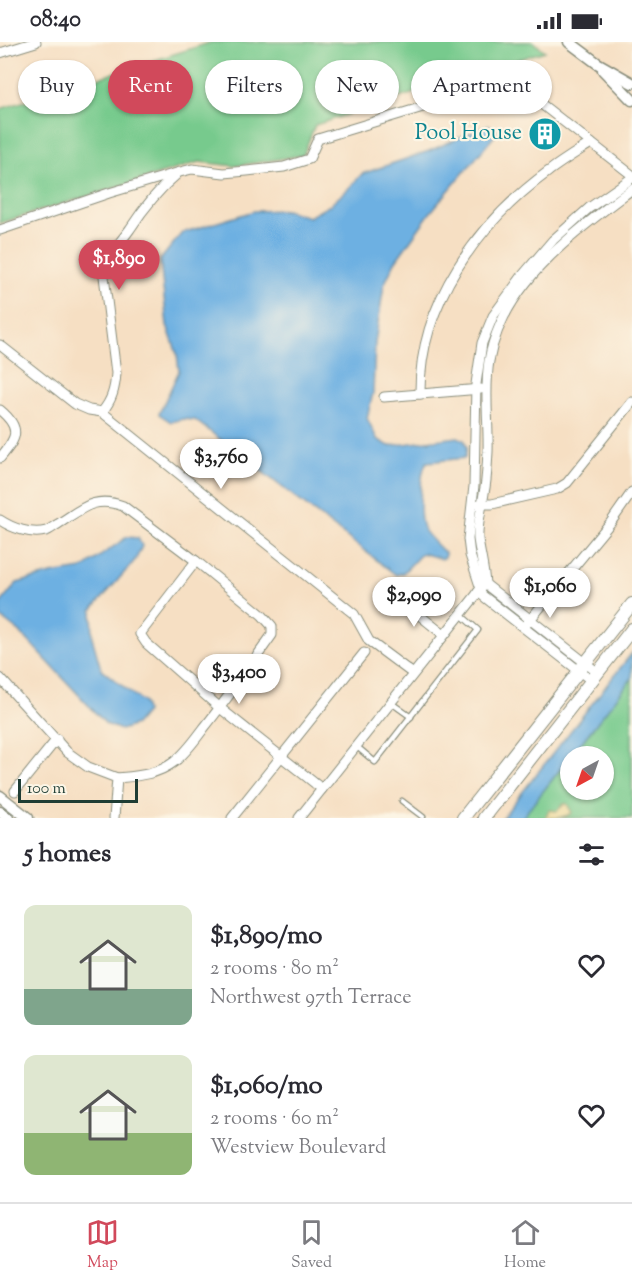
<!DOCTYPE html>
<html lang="en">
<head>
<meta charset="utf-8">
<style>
	body { margin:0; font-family:"Sorts Mill Goudy",serif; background:#f7f7f7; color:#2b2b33; height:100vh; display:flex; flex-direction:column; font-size:22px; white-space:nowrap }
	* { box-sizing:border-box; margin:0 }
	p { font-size:20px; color:#7c7c81 }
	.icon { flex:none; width:33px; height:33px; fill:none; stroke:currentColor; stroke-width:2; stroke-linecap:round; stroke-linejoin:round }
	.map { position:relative; height:776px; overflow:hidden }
	.side { display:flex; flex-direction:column; background:#fff; flex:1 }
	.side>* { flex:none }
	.guide { position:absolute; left:18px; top:18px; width:597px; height:54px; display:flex; gap:12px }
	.needle { width:39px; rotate:220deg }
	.fabs { position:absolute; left:560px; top:704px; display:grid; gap:12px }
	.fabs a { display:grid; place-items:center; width:54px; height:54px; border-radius:50%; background:#fff; box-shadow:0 2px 4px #0004; font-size:30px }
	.scale { position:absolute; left:18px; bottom:15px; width:120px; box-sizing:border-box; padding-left:6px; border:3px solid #1f3d34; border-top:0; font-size:16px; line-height:21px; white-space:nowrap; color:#1f3d34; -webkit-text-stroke:4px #fcf5e5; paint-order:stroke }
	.price { position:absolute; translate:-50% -51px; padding:0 14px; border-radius:21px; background:#fff; color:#222; font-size:20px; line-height:39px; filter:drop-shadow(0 2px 3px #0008) }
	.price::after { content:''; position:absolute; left:50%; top:36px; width:18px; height:14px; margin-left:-9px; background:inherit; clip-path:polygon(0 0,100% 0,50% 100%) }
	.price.selected { background:#d1495b; color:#fff }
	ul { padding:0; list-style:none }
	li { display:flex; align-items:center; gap:18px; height:150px; padding:0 24px }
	li span { display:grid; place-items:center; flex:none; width:168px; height:120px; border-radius:12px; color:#555 }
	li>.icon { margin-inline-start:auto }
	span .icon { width:72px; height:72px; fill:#fffc; stroke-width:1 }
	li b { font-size:26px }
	h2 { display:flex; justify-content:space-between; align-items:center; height:72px; padding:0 24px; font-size:26px }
	.pill { padding:0 21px; border-radius:27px; background:#fff; box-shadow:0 2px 4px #0004; font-size:21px; line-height:54px }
	.pill.selected { background:#d1495b; color:#fff }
	.status { display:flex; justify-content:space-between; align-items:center; height:42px; padding:0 30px; background:#fff; direction:ltr }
	.status svg { height:16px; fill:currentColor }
	.menu { display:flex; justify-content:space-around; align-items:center; height:84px; border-top:2px solid #e1e1e2; background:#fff; font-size:16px; color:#7c7c81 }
	.menu a { display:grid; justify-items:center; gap:3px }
	.menu .selected { color:#d1495b }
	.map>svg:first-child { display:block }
	.green { fill:#77ca8d; stroke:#4b8460; stroke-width:1.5 }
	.sand { fill:#eeda9e; stroke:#868c69; stroke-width:1.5 }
	.water { fill:#6db0e2; stroke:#46768b; stroke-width:1.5 }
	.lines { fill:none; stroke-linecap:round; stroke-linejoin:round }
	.service-casing { stroke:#8a8e7c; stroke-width:7 }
	.minor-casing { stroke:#8a8e7c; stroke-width:11 }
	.tertiary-casing { stroke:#8a8e7c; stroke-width:13 }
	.secondary-casing { stroke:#8a8e7c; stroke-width:14 }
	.service { stroke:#fff; stroke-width:4.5 }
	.minor { stroke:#fff; stroke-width:9 }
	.tertiary { stroke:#fff; stroke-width:10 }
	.secondary { stroke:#fff; stroke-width:12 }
	.labels { text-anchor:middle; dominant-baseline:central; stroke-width:4.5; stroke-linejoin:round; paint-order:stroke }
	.culture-label { font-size:22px; fill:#0d838f; stroke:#fcf5e5; text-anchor:end }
</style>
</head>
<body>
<div class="status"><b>08:40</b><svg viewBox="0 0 49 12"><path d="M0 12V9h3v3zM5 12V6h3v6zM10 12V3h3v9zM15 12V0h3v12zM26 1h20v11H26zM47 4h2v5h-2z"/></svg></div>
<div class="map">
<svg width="632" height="776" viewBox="0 0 632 776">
	<rect width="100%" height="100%" fill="#fcf5e5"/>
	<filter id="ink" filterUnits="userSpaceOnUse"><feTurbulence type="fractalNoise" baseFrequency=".0167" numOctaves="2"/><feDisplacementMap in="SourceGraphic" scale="12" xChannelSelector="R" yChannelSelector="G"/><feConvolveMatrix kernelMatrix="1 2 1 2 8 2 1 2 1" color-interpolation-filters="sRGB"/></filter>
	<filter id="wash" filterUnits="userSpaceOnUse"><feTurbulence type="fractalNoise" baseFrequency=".008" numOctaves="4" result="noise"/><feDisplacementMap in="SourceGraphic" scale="24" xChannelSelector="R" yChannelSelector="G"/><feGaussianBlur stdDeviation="1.35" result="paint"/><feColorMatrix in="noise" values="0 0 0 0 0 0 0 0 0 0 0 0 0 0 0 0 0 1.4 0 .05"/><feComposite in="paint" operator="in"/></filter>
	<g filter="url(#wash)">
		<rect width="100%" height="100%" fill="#f6dfc3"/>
		<g class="green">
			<polygon points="212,0 533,0 545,9 315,83 303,113 235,124 199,120 0,181 0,67"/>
			<polygon points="632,636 632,776 522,776 570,715 570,747 603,747 603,714 571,714"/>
		</g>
		<path class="sand" d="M564,762H567L572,771C564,776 555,776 545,776L549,768L557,769Z"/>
		<g class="water">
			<path d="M488,83L497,88L496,92L430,171L395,220L384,243L375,301L373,351L367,376L377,397L389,404L458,395L464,398L467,405L465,416L427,420C420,428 418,475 423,486C428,495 439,504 445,511V515L442,517L422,511L403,531L396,533L195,378L183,377L171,380L159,372L179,329L177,312L167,283L160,218L182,191L254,169L286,168L309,175L330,163L348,147L362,132L429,109Z"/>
			<polygon points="127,495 138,496 142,504 136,517 92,568 93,599 101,627 144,661 146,670 135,683 121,688 106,682 22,592 0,575 0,562 17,541 51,532 82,527"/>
			<polygon points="632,611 632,636 522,776 502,776"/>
		</g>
	</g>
	<g filter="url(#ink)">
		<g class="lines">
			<g class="service-casing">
				<g id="service">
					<polyline points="390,660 411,675"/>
					<polyline points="356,704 375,720 478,588 460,572"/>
					<polyline points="402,759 423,775"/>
				</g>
			</g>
			<g class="minor-casing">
				<g id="minor">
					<polyline points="0,11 36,0"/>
					<polyline points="0,188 109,151 180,130 192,127 224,131 247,129 284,125 309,117 318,97 423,65 456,47 494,33 508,36 632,133"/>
					<polyline points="0,303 75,362 89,368 102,370 354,572 369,599 412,631"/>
					<path d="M420,352C419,261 478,181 549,129C562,119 577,110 591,101"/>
					<polyline points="384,355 481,347"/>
					<path d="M0,368C23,387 16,397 0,416"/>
					<path d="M102,370C112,358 115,347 116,331L103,226C109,211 121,200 130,187C143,167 158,148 176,133"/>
					<polyline points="479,462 492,462 557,447 567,441 632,360"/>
					<path d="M0,478C12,486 31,493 46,489C50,488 54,484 58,482C82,467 94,453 123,464L196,519L262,573L272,584V593C250,624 228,656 204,686C195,698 186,711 174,720C157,733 136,734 117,736"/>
					<polyline points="196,519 140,592 146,601 220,666 322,747"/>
					<polyline points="485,542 597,630"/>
					<polyline points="481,547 470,513 468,497 474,444 476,342 482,301 493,274 523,233 553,198 589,166 632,136"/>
					<polyline points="478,550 592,639"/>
					<polyline points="402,559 444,593"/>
					<polyline points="524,585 611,480 632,450"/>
					<polyline points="0,636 67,710 88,725 117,736 114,776"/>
					<polyline points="15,749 57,697"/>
					<polyline points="232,776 364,611"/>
					<path d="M299,776L485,542C484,526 480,512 478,497C477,482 482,465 484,451C487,438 487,424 488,410C489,380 484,349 489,319C502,242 574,191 632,147"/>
				</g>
			</g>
			<g class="tertiary-casing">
				<g id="tertiary">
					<polyline points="569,0 597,21 632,41"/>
					<polyline points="603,28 632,58"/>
					<polyline points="0,754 28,776"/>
					<polyline points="0,770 8,776"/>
				</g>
			</g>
			<g class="secondary-casing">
				<g id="secondary">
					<polyline points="463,776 632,562"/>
					<polyline points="484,776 632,587"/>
				</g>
			</g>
			<use href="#service" class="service"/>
			<use href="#minor" class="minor"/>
			<use href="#tertiary" class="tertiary"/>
			<use href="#secondary" class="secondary"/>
		</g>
	</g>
	<defs>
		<g id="building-disc" transform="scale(1.725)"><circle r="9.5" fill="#0f9aa8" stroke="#fcf5e5"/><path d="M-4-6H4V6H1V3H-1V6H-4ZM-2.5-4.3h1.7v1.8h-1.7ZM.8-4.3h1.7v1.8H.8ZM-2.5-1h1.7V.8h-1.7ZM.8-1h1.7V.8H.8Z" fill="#fff"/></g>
	</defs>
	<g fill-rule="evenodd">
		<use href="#building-disc" x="545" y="92"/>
	</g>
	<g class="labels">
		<g class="culture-label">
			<text x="522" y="92">Pool House</text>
		</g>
	</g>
</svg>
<div class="fabs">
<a><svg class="needle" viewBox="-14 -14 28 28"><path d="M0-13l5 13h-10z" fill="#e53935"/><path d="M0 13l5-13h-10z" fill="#7c7c81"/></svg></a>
</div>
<div class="scale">100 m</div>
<b class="price selected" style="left:119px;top:249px">$1,890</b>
<b class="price" style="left:221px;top:448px">$3,760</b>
<b class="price" style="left:550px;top:577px">$1,060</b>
<b class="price" style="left:414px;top:586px">$2,090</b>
<b class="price" style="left:239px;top:663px">$3,400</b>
<div class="guide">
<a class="pill">Buy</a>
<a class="pill selected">Rent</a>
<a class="pill">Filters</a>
<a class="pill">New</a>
<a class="pill">Apartment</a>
</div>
</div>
<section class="side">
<h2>5 homes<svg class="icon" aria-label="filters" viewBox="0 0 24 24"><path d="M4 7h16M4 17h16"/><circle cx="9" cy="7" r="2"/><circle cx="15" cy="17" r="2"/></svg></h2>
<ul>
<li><span style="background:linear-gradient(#dfe7d0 70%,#7fa58c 0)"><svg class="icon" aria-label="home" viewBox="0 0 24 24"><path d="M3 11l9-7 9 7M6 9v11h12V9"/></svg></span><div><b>$1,890/mo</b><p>2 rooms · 80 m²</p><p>Northwest 97th Terrace</p></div><svg class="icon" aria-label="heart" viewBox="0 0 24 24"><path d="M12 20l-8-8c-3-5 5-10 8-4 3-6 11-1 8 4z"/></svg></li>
<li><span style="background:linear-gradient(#dfe7d0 65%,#8fb573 0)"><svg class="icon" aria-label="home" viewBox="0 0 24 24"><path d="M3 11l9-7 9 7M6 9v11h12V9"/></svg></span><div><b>$1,060/mo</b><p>2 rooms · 60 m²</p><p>Westview Boulevard</p></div><svg class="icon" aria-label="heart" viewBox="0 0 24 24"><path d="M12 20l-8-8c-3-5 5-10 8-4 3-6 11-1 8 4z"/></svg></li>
</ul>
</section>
<nav class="menu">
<a class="selected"><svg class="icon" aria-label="map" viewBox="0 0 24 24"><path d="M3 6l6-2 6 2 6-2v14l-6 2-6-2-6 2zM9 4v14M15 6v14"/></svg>Map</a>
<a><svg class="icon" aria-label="saved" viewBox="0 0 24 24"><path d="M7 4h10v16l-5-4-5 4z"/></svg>Saved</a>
<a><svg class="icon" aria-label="home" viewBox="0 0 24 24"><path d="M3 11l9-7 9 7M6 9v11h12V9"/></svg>Home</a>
</nav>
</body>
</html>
